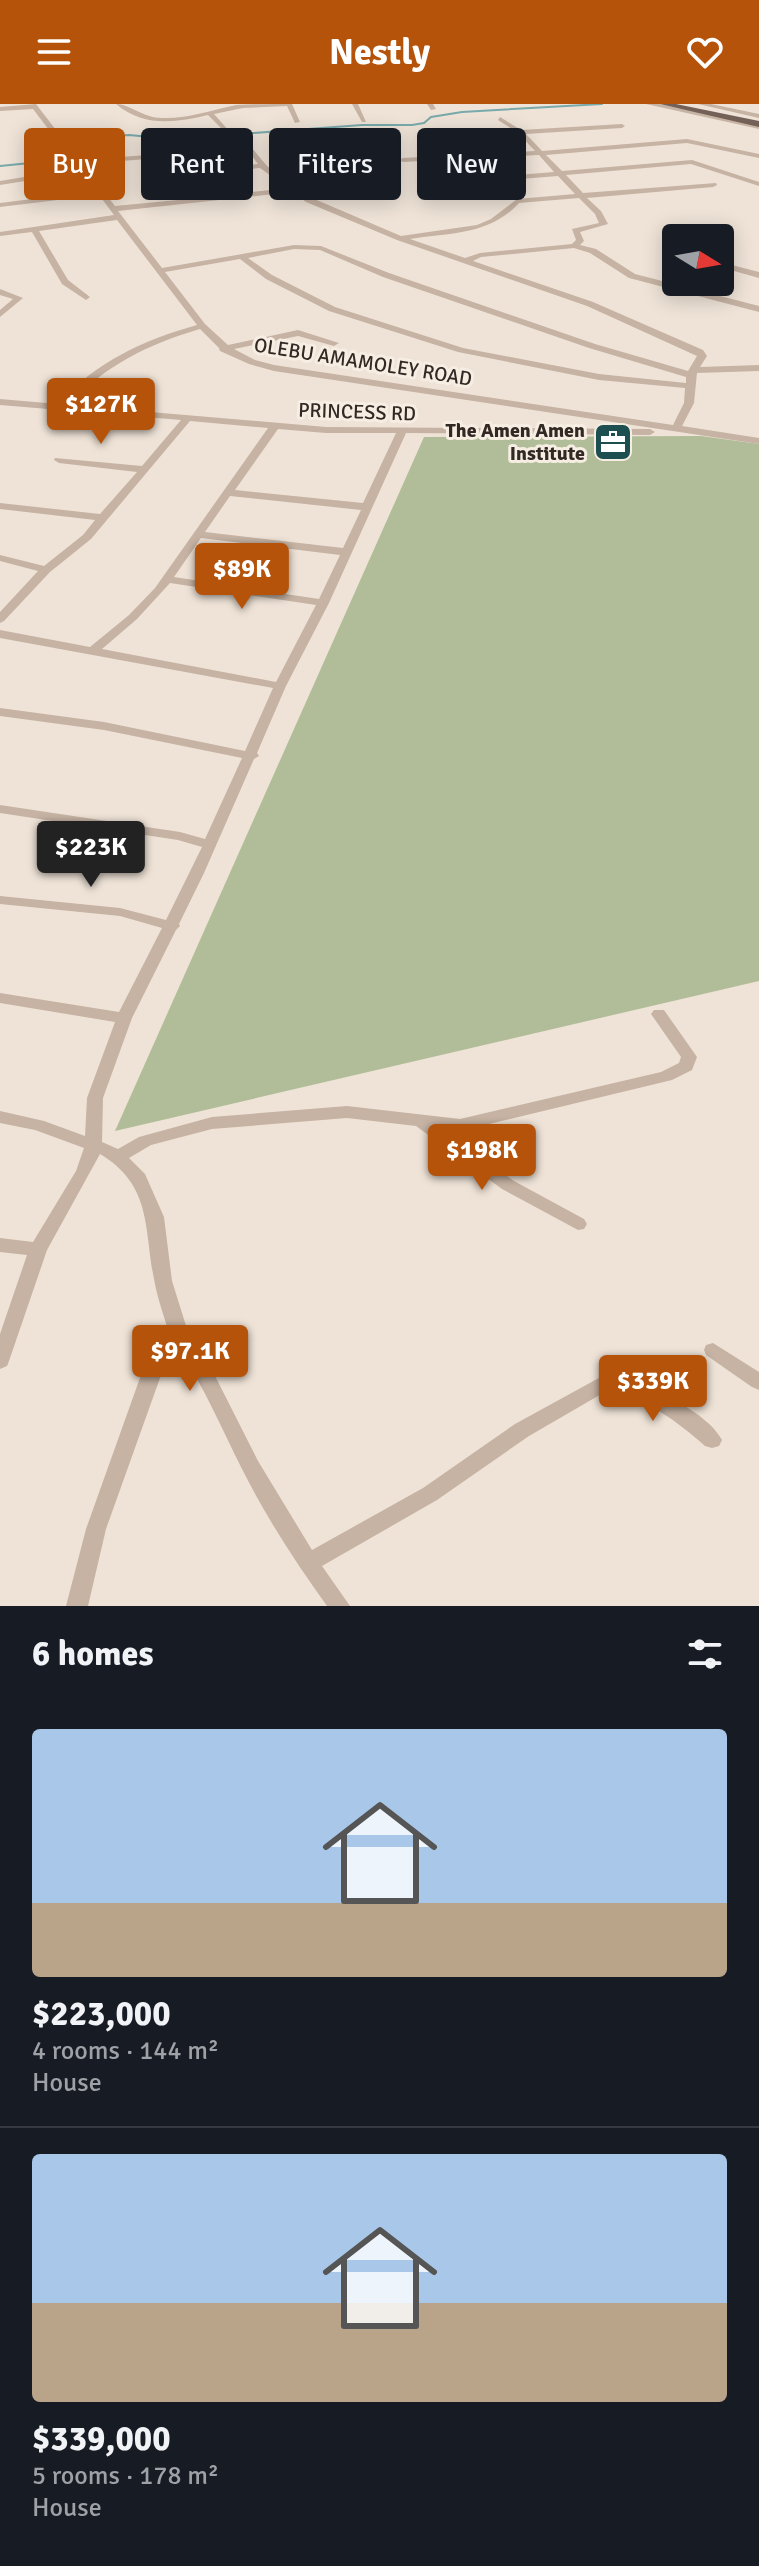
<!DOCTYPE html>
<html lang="en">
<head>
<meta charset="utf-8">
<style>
	body { margin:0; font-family:Signika,sans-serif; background:#20242c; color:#f1f3f6; height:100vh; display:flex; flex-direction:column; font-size:30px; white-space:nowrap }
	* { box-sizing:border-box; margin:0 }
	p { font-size:26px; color:#9ea1a6 }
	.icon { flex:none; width:44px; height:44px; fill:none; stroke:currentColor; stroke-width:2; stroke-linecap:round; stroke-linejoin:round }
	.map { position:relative; height:1502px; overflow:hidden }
	.side { display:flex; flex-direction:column; background:#171b24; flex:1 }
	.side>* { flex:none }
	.top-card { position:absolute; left:24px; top:24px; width:712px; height:72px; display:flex; gap:16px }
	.needle { width:52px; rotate:101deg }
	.fabs { position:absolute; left:662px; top:120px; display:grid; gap:16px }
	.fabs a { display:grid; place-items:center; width:72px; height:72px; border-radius:8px; background:#171b24; box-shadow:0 4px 20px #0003; font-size:40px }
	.price { position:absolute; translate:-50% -68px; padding:0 18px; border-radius:8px; background:#b45309; color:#fff; font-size:26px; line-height:52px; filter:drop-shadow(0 2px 4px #0008) }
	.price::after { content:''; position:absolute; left:50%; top:48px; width:24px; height:18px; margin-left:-12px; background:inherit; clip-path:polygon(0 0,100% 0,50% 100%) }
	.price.selected { background:#222; color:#fff }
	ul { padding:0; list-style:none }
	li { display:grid; align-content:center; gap:16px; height:424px; padding:0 32px }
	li+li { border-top:2px solid #363941 }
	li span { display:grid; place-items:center; height:248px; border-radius:8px; color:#555 }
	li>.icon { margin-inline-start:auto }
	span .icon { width:144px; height:144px; fill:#fffc; stroke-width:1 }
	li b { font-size:34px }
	h2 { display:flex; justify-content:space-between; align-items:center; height:96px; padding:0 32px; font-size:34px }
	.chip { padding:0 28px; border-radius:8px; background:#171b24; box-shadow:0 4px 20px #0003; font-size:28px; line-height:72px }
	.chip.selected { background:#b45309; color:#fff }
	header { display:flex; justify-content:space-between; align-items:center; height:104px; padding:0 32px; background:#b45309; color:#fff; font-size:36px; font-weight:700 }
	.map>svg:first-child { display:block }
	.green { fill:#b1bd98 }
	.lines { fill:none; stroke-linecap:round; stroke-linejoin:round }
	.stream { stroke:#78a9ab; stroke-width:2 }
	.minor { fill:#c6b3a4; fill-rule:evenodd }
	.major { fill:#736057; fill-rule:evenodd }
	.labels { text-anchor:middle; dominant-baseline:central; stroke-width:6; stroke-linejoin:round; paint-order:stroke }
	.far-street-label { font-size:20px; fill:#322925; stroke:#f7eee3 }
	.far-poi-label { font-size:20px; font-weight:bold; fill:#322925; stroke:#f7eee3; text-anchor:end }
</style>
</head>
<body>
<header><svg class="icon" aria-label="menu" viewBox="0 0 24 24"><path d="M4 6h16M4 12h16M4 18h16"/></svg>Nestly<svg class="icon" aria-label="heart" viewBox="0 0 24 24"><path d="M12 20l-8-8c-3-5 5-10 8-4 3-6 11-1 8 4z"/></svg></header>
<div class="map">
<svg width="759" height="1502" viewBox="0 0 759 1502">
	<rect width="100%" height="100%" fill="#efe3d7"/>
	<polygon class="green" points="701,332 759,340 759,877 115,1027 424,333"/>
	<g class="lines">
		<polyline class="stream" points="0,62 50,57 61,37 129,31 172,35 362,21 412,21 424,19 431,13 462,8 602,0"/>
		<g class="minor">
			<path d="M36,0L79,56L175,49L193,66L258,60L243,40L247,38L267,62L312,94L401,132L477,121L491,115L517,95L575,90L558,72L494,77L490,75L494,73L554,68L539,51L403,58L399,56L403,54L535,47L518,29L498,16L500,13L521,26L622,20L625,22L622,24L526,30L542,47L687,35L759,50V54L687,39L546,51L562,67L692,56L759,78V82L691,60L566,71L583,89L716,79L717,81L713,83L587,94L601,107L608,120L580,128L584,137L580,141L596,145L635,170L759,202V208L629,174L590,149L574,144L481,153L473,157L593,198L703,246L707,252L700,263L759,261V267L697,269L694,299L682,322L759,334V340L274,267L249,260L220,247L219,244L200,225C148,240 105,262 68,301L326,323L650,325L655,328L650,331L406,329L329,499L286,582L257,649L259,652L254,655L204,769L179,820L180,822L176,826L132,914L103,994L102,1038L118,1045L139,1033L212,1013L347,1002L460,1015L661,968L679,959L681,953L651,910L654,906H664L697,953L692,966L672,976L460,1027L442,1025L514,1077L584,1115L587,1120L584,1125L578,1126L502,1085L416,1022L347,1014L212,1025L151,1041L129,1054L145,1070L164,1113L172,1177L188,1228L207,1256L258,1357L312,1446L423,1384L515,1320L608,1269C640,1278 706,1305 722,1336L719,1342L712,1344L705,1342C677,1317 646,1295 610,1285L529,1332L437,1396L322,1462L350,1502H327C296,1459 266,1413 242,1365C222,1325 204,1283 179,1245L160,1274L106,1425L88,1502H66L86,1425L141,1271L169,1229C164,1212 157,1193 154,1175C144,1124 152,1081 100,1050L47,1146L9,1257L7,1262L0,1265V1230L27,1151L0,1148V1134L33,1138L76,1067L84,1044L35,1026L0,1019V1007L44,1017L85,1032L87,994L115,918L0,899V889L119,908L162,824L120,812L0,800V792L120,804L166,816L202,743L178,736L0,709V701L180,728L205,735L242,654L104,626L0,612V604L104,618L245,647L273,584L0,534V526L90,543L129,511L155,484L268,324L190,317L91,435L50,468L4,517L0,519V508L38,467L0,457V451L44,462L83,431L95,416L0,405V399L100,410L137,368L59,359L54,356L55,354L142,362L181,316L0,301V295L58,300C96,258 143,236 197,221L117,116L39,127L68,176L90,193L86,196L62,180L32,128L0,132V128L114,111L99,91L0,103V99L96,87L81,68L0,81V77L78,64L33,5L0,7V3ZM173,53L209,93L115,102L82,60ZM260,64L288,84L216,92L196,70ZM293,88L306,98L397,136L587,202L697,252L688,267L595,240L389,169L321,142L294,141L162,164L118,107ZM579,94L595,110L599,119L572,125L576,136L572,140L480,149L465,154L410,135C450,129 490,131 519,99ZM294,145L320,146L383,173L589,244L686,273V279L599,270L463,244L335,203L272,171L248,154ZM240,155L266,175L329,207L458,248L599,276L685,284L684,299L673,321L274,261L255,256L234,245L298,232L334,242L339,239L298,226L228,241L205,220L165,168ZM278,325L326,329H396L363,399L235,386ZM230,392L361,406L343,444L205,428ZM201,434L340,451L319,495L174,473ZM170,479L316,501L276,578L102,545L137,515Z"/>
			<path d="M116,0C130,0 143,14 162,14C187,15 212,6 236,1C254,0 274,0 292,0L300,18L295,19L287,2L243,4L214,10L230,28L227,30L208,11C175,19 143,23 116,0Z"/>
			<polygon points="352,0 358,0 366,18 362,18"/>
			<polygon points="427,0 433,0 436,5 431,6"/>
			<polygon points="646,0 659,0 759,21 759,25"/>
			<polygon points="698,0 711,0 759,10 759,14"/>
			<polygon points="720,158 759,168 759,174 720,163"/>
			<polygon points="0,185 23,194 0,213 0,206 13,195 0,191"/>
			<polygon points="713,1239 759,1268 759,1286 752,1283 706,1251 704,1246 706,1241"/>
		</g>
		<polygon class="major" points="660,0 676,0 759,17 759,23"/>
	</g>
	<defs>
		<g id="office-square" transform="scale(2)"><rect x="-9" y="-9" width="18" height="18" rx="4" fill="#1d4f51" stroke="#f7eee3"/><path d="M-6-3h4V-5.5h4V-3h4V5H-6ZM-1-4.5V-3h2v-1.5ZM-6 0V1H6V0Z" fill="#fff"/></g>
	</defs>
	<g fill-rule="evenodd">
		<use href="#office-square" x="613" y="338"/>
	</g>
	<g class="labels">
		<g class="far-street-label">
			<text transform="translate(363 258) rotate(9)">OLEBU AMAMOLEY ROAD</text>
			<text transform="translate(357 308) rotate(2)">PRINCESS RD</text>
		</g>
		<g class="far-poi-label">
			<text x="585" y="326">The Amen Amen<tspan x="585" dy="23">Institute</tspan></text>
		</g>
	</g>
</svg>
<div class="fabs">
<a><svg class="needle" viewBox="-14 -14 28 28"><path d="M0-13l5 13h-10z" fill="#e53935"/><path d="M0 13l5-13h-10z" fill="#9ea1a6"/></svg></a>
</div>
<b class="price" style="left:101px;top:342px">$127K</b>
<b class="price" style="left:242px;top:507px">$89K</b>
<b class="price selected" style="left:91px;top:785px">$223K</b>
<b class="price" style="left:482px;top:1088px">$198K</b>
<b class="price" style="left:190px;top:1289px">$97.1K</b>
<b class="price" style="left:653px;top:1319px">$339K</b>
<div class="top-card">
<a class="chip selected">Buy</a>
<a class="chip">Rent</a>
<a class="chip">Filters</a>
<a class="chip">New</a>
</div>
</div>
<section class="side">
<h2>6 homes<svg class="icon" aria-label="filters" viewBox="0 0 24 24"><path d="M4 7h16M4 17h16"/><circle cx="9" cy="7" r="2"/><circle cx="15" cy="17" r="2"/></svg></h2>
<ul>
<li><span style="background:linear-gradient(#a9c7e8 70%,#b9a48a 0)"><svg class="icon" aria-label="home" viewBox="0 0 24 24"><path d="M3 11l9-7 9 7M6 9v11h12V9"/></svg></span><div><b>$223,000</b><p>4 rooms · 144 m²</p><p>House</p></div></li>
<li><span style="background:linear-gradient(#a9c7e8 60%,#b9a48a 0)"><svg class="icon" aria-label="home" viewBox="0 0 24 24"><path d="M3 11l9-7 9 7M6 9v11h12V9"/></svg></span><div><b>$339,000</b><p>5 rooms · 178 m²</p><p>House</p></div></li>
</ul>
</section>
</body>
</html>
